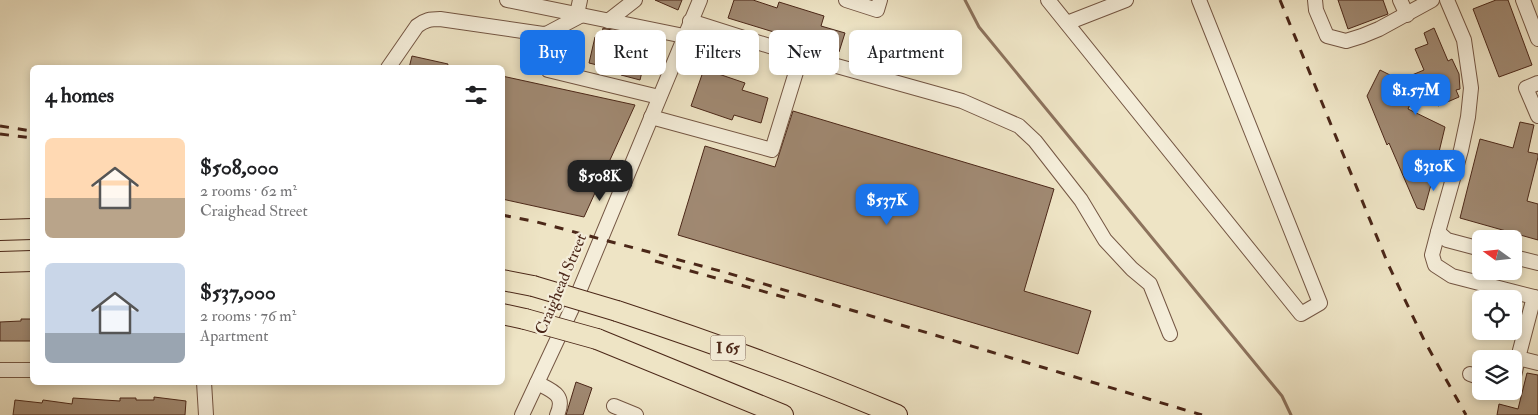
<!DOCTYPE html>
<html lang="en">
<head>
<meta charset="utf-8">
<style>
	body { margin:0; font-family:"IM FELL Double Pica",serif; background:#f6f6f6; color:#202124; height:100vh; display:flex; flex-direction:column; font-size:19px; white-space:nowrap }
	* { box-sizing:border-box; margin:0 }
	p { font-size:16px; color:#757577 }
	.icon { flex:none; width:28px; height:28px; fill:none; stroke:currentColor; stroke-width:2; stroke-linecap:round; stroke-linejoin:round }
	.map { position:relative; flex:1; overflow:hidden }
	.panel { position:absolute; left:30px; top:65px; width:475px; height:320px; display:flex; flex-direction:column; background:#fff; border-radius:8px; box-shadow:0 2px 8px #0003 }
	.panel>* { flex:none }
	.top-card { position:absolute; left:520px; top:30px; width:475px; height:45px; display:flex; gap:10px }
	.needle { width:32px; rotate:285deg }
	.controls { position:absolute; left:1472px; top:230px; display:grid; gap:10px }
	.controls a { display:grid; place-items:center; width:50px; height:50px; border-radius:8px; background:#fff; box-shadow:0 2px 8px #0003; font-size:25px }
	.price { position:absolute; translate:-50% -42px; padding:0 11px; border-radius:10px; background:#1a73e8; color:#fff; font-size:16px; line-height:32px; filter:drop-shadow(0 1px 2px #0008) }
	.price::after { content:''; position:absolute; left:50%; top:30px; width:15px; height:11px; margin-left:-8px; background:inherit; clip-path:polygon(0 0,100% 0,50% 100%) }
	.price.active { background:#222; color:#fff }
	ul { padding:0; list-style:none }
	li { display:flex; align-items:center; gap:15px; height:125px; padding:0 15px }
	li span { display:grid; place-items:center; flex:none; width:140px; height:100px; border-radius:8px; color:#555 }
	li>.icon { margin-inline-start:auto }
	span .icon { width:60px; height:60px; fill:#fffc; stroke-width:1 }
	li b { font-size:21px }
	h2 { display:flex; justify-content:space-between; align-items:center; height:60px; padding:0 15px; font-size:21px }
	.tag { padding:0 18px; border-radius:8px; background:#fff; box-shadow:0 2px 8px #0003; font-size:18px; line-height:45px }
	.tag.active { background:#1a73e8; color:#fff }
	.map>svg:first-child { display:block }
	.lines { fill:none; stroke-linecap:round; stroke-linejoin:round }
	.stream { stroke:#8c725c; stroke-width:3 }
	.building { fill:#a08972; stroke:#4b2718 }
	.minor-casing { stroke:#745643; stroke-width:16 }
	.highway-casing { stroke:#4b2718; stroke-width:22 }
	.minor { stroke:#f4edd9; stroke-width:14 }
	.highway { stroke:#eee4c5; stroke-width:20 }
	.rail { stroke:#4b2718; stroke-width:3; stroke-dasharray:9 9; stroke-linecap:butt }
	.highway-bridge-casing { stroke:#4b2718; stroke-width:22; stroke-linecap:butt }
	.highway-bridge { stroke:#eee4c5; stroke-width:20 }
	.labels { text-anchor:middle; dominant-baseline:central; stroke-width:4.5; stroke-linejoin:round; paint-order:stroke }
	.shield { fill:#f4edd9; stroke:#7e6252; stroke-width:1 }
	.shield-label { font-size:15px; font-weight:bold; fill:#4b2718 }
	.street-label { font-size:16px; fill:#4b2718; stroke:#f4edd9 }
</style>
</head>
<body>
<div class="map">
<svg width="1538" height="415" viewBox="0 0 1538 415">
	<rect width="100%" height="100%" fill="#eee4c5"/>
	<filter id="stains"><feTurbulence type="fractalNoise" baseFrequency=".004" numOctaves="4"/><feColorMatrix values="0 0 0 0 .2 0 0 0 0 .09 0 0 0 0 .02 0 0 0 .5 -.17"/></filter>
	<radialGradient id="worn" r=".72"><stop offset=".6" stop-color="#630" stop-opacity="0"/><stop offset="1" stop-color="#630" stop-opacity=".3"/></radialGradient>
	<g class="lines">
		<polyline class="stream" points="965,0 979,27 1282,396 1291,415"/>
	</g>
	<g class="building">
		<polygon points="655,0 682,0 678,10"/>
		<polygon points="734,0 753,0 777,8 779,2 824,16 821,26 845,33 839,52 728,18"/>
		<polygon points="1338,0 1383,0 1388,14 1348,29"/>
		<polygon points="1496,0 1508,0 1532,65 1499,77 1473,9"/>
		<polygon points="603,28 650,39 640,80 621,75 622,71 589,63 595,37 601,38"/>
		<polygon points="1434,28 1448,61 1452,59 1459,74 1460,89 1456,90 1459,97 1438,106 1434,97 1417,90 1408,109 1445,127 1439,152 1444,154 1437,182 1432,181 1424,210 1417,208 1389,143 1387,145 1367,96 1380,70 1400,80 1424,70 1415,49 1428,44 1424,33"/>
		<polygon points="412,56 448,64 447,68 409,68"/>
		<polygon points="704,69 745,83 742,90 768,98 761,123 734,115 732,120 691,106"/>
		<polygon points="502,76 635,105 584,217 502,199"/>
		<polygon points="793,111 1054,189 1024,291 1091,311 1078,354 678,235 705,146 775,167"/>
		<polygon points="1520,122 1534,125 1528,152 1538,154 1538,157 1527,201 1538,204 1538,240 1460,218 1480,139 1513,148"/>
		<polygon points="21,319 32,319 32,341 0,341 0,322 21,321"/>
		<polygon points="1527,373 1538,375 1538,415 1497,415 1499,404 1518,409"/>
		<polygon points="576,382 592,388 583,415 566,415"/>
		<polygon points="154,397 186,401 185,415 13,415 15,400 42,403 43,400 72,404 73,398 120,401 120,398 136,398 136,400 154,400"/>
	</g>
	<g class="lines">
		<g class="minor-casing">
			<g id="minor">
				<polyline points="507,0 684,36"/>
				<polyline points="846,0 877,10 880,0"/>
				<polyline points="1048,0 1301,314 1320,303 1199,0"/>
				<polyline points="1315,0 1316,10 1327,36 1346,41 1362,36 1379,29 1432,0"/>
				<polyline points="1400,0 1407,15"/>
				<polyline points="1447,0 1464,40 1471,88 1468,117 1461,150 1438,232 1447,240 1481,249"/>
				<polyline points="1523,0 1538,39"/>
				<polyline points="577,14 580,0"/>
				<polyline points="608,21 635,0"/>
				<polyline points="690,21 801,56 962,101 1019,126 1035,141 1081,200 1105,240 1132,269 1150,284 1170,334"/>
				<polyline points="1067,23 1126,0"/>
				<polyline points="537,34 546,67 548,70 659,97"/>
				<path d="M388,68L417,26C425,20 430,19 440,19L543,34L548,33L582,15"/>
				<polyline points="1538,83 1526,88 1538,116"/>
				<polyline points="651,117 772,150 801,56"/>
				<polyline points="1438,232 1432,255 1435,265 1452,276 1538,298"/>
				<polyline points="1514,257 1538,263"/>
				<polyline points="1534,297 1518,358 1538,363"/>
				<polyline points="0,370 32,370"/>
				<polyline points="1470,374 1481,378"/>
				<polyline points="1514,376 1518,358"/>
				<polyline points="204,382 206,415"/>
				<path d="M537,383C553,391 566,395 557,415"/>
				<polyline points="614,406 636,415"/>
				<polyline points="522,415 573,306 700,0"/>
			</g>
		</g>
		<g class="highway-casing">
			<g id="highway">
				<polyline points="0,230 32,229"/>
				<polyline points="0,262 32,261"/>
				<polyline points="502,280 533,286"/>
				<path d="M617,311C711,342 805,376 897,415"/>
				<polyline points="502,314 525,319"/>
				<polyline points="597,339 783,415"/>
			</g>
		</g>
		<use href="#minor" class="minor"/>
		<use href="#highway" class="highway"/>
		<g class="rail">
			<polyline points="1280,0 1388,264 1425,342 1466,415"/>
			<polyline points="0,126 32,131"/>
			<polyline points="0,134 32,138"/>
			<polyline points="502,215 537,222 724,272 1202,415"/>
			<polyline points="655,261 787,298"/>
		</g>
		<g class="highway-bridge-casing">
			<g id="highway-bridge">
				<polyline points="533,286 617,311"/>
				<polyline points="525,319 597,339"/>
			</g>
		</g>
		<use href="#highway-bridge" class="highway-bridge"/>
	</g>
	<g class="labels">
		<rect class="shield" x="710.5" y="335.5" width="35" height="25" rx="4"/>
		<g class="shield-label">
			<text x="728" y="348">I 65</text>
		</g>
		<g class="street-label">
			<text transform="translate(561 284) rotate(-67)">Craighead Street</text>
		</g>
	</g>
	<rect width="100%" height="100%" filter="url(#stains)"/>
	<rect width="100%" height="100%" fill="url(#worn)"/>
</svg>
<div class="controls">
<a><svg class="needle" viewBox="-14 -14 28 28"><path d="M0-13l5 13h-10z" fill="#e53935"/><path d="M0 13l5-13h-10z" fill="#757577"/></svg></a>
<a><svg class="icon" aria-label="locate" viewBox="0 0 24 24"><circle cx="12" cy="12" r="6"/><path d="M12 2v4M12 18v4M2 12h4M18 12h4"/></svg></a>
<a><svg class="icon" aria-label="layers" viewBox="0 0 24 24"><path d="M12 4l9 5-9 5-9-5zM3 14l9 5 9-5"/></svg></a>
</div>
<b class="price" style="left:1416px;top:116px">$1.57M</b>
<b class="price" style="left:1434px;top:192px">$310K</b>
<b class="price active" style="left:600px;top:202px">$508K</b>
<b class="price" style="left:887px;top:226px">$537K</b>
<div class="top-card">
<a class="tag active">Buy</a>
<a class="tag">Rent</a>
<a class="tag">Filters</a>
<a class="tag">New</a>
<a class="tag">Apartment</a>
</div>
<section class="panel">
<h2>4 homes<svg class="icon" aria-label="filters" viewBox="0 0 24 24"><path d="M4 7h16M4 17h16"/><circle cx="9" cy="7" r="2"/><circle cx="15" cy="17" r="2"/></svg></h2>
<ul>
<li><span style="background:linear-gradient(#ffd9b3 60%,#b9a48a 0)"><svg class="icon" aria-label="home" viewBox="0 0 24 24"><path d="M3 11l9-7 9 7M6 9v11h12V9"/></svg></span><div><b>$508,000</b><p>2 rooms · 62 m²</p><p>Craighead Street</p></div></li>
<li><span style="background:linear-gradient(#c9d6e8 70%,#9aa5b1 0)"><svg class="icon" aria-label="home" viewBox="0 0 24 24"><path d="M3 11l9-7 9 7M6 9v11h12V9"/></svg></span><div><b>$537,000</b><p>2 rooms · 76 m²</p><p>Apartment</p></div></li>
</ul>
</section>
</div>
</body>
</html>
